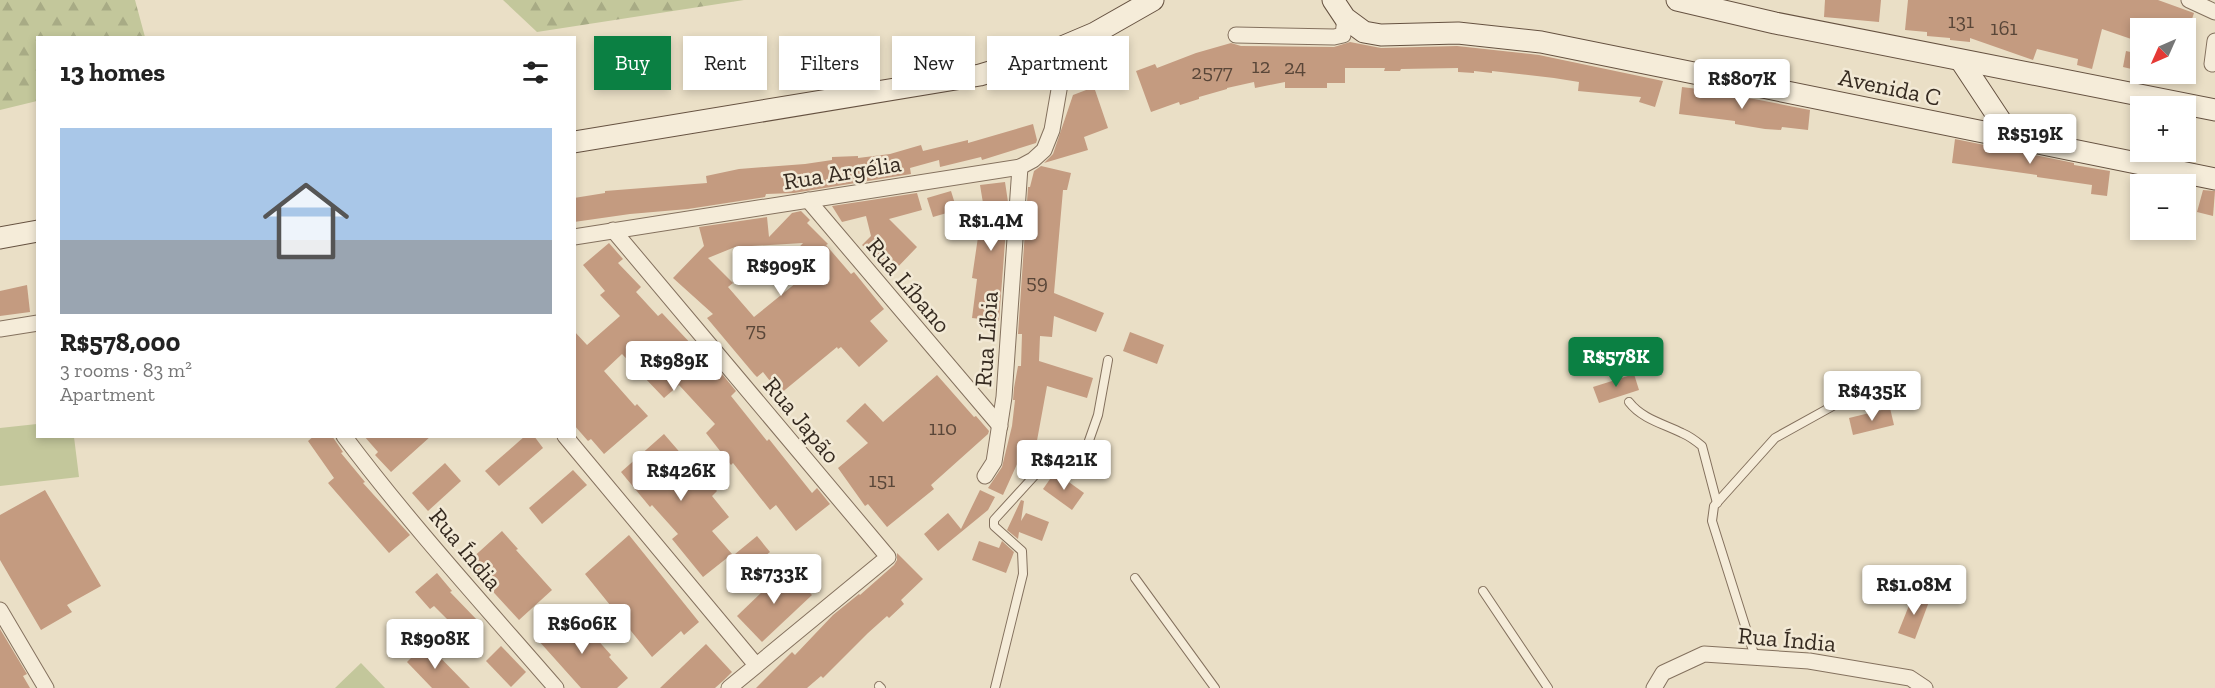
<!DOCTYPE html>
<html lang="en">
<head>
<meta charset="utf-8">
<style>
	body { margin:0; font-family:"Zilla Slab",serif; background:#f2f2f2; color:#222; height:100vh; display:flex; flex-direction:column; font-size:22px; white-space:nowrap }
	* { box-sizing:border-box; margin:0 }
	p { font-size:20px; color:#767676 }
	.icon { flex:none; width:33px; height:33px; fill:none; stroke:currentColor; stroke-width:2; stroke-linecap:round; stroke-linejoin:round }
	.map { position:relative; flex:1; overflow:hidden }
	.details { position:absolute; left:36px; top:36px; width:540px; height:402px; display:flex; flex-direction:column; background:#fff; border-radius:0px; box-shadow:0 3px 9px #0003 }
	.details>* { flex:none }
	.top-card { position:absolute; left:594px; top:36px; width:570px; height:54px; display:flex; gap:12px }
	.needle { width:39px; rotate:225deg }
	.tools { position:absolute; left:2130px; top:18px; display:grid; gap:12px }
	.tools a { display:grid; place-items:center; width:66px; height:66px; border-radius:0px; background:#fff; box-shadow:0 3px 9px #0003; font-size:30px }
	.price { position:absolute; translate:-50% -51px; padding:0 14px; border-radius:6px; background:#fff; color:#222; font-size:20px; line-height:39px; filter:drop-shadow(0 2px 3px #0008) }
	.price::after { content:''; position:absolute; left:50%; top:36px; width:18px; height:14px; margin-left:-9px; background:inherit; clip-path:polygon(0 0,100% 0,50% 100%) }
	.price.current { background:#0b8043; color:#fff }
	ul { padding:0; list-style:none }
	li { display:grid; align-content:center; gap:12px; height:318px; padding:0 24px }
	li span { display:grid; place-items:center; height:186px; border-radius:0px; color:#555 }
	li>.icon { margin-inline-start:auto }
	span .icon { width:108px; height:108px; fill:#fffc; stroke-width:1 }
	li b { font-size:26px }
	h2 { display:flex; justify-content:space-between; align-items:center; height:72px; padding:0 24px; font-size:26px }
	.chip { padding:0 21px; border-radius:0px; background:#fff; box-shadow:0 3px 9px #0003; font-size:21px; line-height:54px }
	.chip.current { background:#0b8043; color:#fff }
	.map>svg:first-child { display:block }
	.forest { fill:url(#forest-firs) }
	.park { fill:#c3c79b }
	.building { fill:#c49b80; fill-rule:evenodd }
	.lines { fill:none; stroke-linecap:round; stroke-linejoin:round }
	.service-casing { stroke:#84715e; stroke-width:10 }
	.minor-casing { stroke:#84715e; stroke-width:17 }
	.secondary-casing { stroke:#665241; stroke-width:23 }
	.service { stroke:#f5ecd9; stroke-width:8 }
	.minor { stroke:#f5ecd9; stroke-width:15 }
	.secondary { stroke:#f5ecd9; stroke-width:21 }
	.labels { text-anchor:middle; dominant-baseline:central; stroke-width:5; stroke-linejoin:round; paint-order:stroke }
	.number-label { font-size:21px; fill:#594638 }
	.street-label { font-size:24px; fill:#352a20; stroke:#f2e9d5 }
</style>
</head>
<body>
<div class="map">
<svg width="2215" height="688" viewBox="0 0 2215 688">
	<defs>
		<pattern id="forest-firs" width="22" height="20" patternUnits="userSpaceOnUse" patternTransform="scale(1.5)"><rect width="22" height="20" fill="#c3c79b"/><path d="M5 1l3.5 6h-7zM16 11l3.5 6h-7z" fill="#a8ab85"/></pattern>
	</defs>
	<rect width="100%" height="100%" fill="#eadfc6"/>
	<g class="forest">
		<polygon points="0,0 135,0 145,37 38,38 37,101 0,110"/>
		<polygon points="503,0 744,0 537,32"/>
	</g>
	<g class="park">
		<polygon points="37,424 38,436 74,437 79,477 0,486 0,428"/>
		<polygon points="361,663 385,688 335,688"/>
	</g>
	<g class="building">
		<polygon points="1825,0 1881,0 1879,22 1824,17"/>
		<polygon points="1908,0 2158,0 2194,13 2189,28 2140,28 2137,41 2102,29 2092,69 2077,65 2078,59 2037,49 2033,60 1970,38 1970,42 1950,40 1950,38 1927,36 1927,32 1905,30"/>
		<polygon points="1350,42 1381,48 1457,46 1539,55 1663,81 1655,107 1639,102 1641,97 1578,91 1579,82 1554,78 1492,71 1492,73 1474,71 1474,73 1458,72 1458,68 1401,69 1400,71 1384,71 1385,68 1345,68 1345,83 1327,83 1327,88 1285,88 1285,82 1255,88 1254,82 1227,88 1227,89 1199,97 1199,99 1180,105 1179,102 1151,112 1136,71 1155,64 1157,68 1196,53 1231,43 1241,46 1334,47"/>
		<polygon points="2126,51 2140,54 2140,71 2123,67"/>
		<polygon points="1094,87 1108,128 1084,137 1088,150 1044,163 1053,154 1073,95"/>
		<polygon points="1682,87 1722,92 1722,95 1754,99 1810,110 1808,130 1782,127 1781,130 1765,129 1735,124 1735,121 1679,114"/>
		<polygon points="1033,124 1037,140 1036,143 982,160 981,157 940,167 939,160 910,168 911,174 794,193 766,194 765,197 688,209 630,214 574,222 574,198 605,193 605,191 707,183 706,176 739,169 805,164 832,160 832,157 858,156 858,158 890,154 921,145 923,151 968,140 968,143"/>
		<polygon points="1955,139 2074,163 2074,165 2110,171 2107,196 2091,194 2092,185 2037,177 2037,175 1952,163"/>
		<polygon points="1041,166 1071,173 1067,190 1063,190 1054,293 1104,313 1096,332 1054,316 1052,337 1040,336 1039,361 1093,378 1087,398 1047,386 1036,446 1033,445 1030,464 1018,462 1003,495 988,488 1002,467 1012,426 1015,400 1013,400 1014,388 1018,366 1021,366 1022,334 1018,334 1028,187 1030,187 1034,171"/>
		<polygon points="1005,182 1008,202 999,321 972,318 977,279 972,278 983,203 980,185"/>
		<polygon points="2203,190 2215,191 2213,216 2197,212"/>
		<polygon points="951,191 957,210 933,217 927,198"/>
		<polygon points="917,193 922,210 889,219 917,247 892,273 862,245 871,236 866,216 842,222 832,206"/>
		<path d="M801,211L810,220L807,223L828,244L826,245L851,274L854,272L884,309L870,321L888,341L859,367L841,347L838,349L837,347L780,394L763,372L757,377L754,374L707,318L713,314L673,278L704,246L699,227L767,217L769,237L792,213ZM803,243L790,257L807,274L754,317L728,287L733,283L708,258L735,247Z"/>
		<polygon points="609,243 623,259 618,263 641,287 636,292 658,316 662,313 710,364 712,362 736,391 731,396 767,441 769,439 812,493 817,488 830,504 796,531 776,505 770,510 733,463 731,465 706,433 715,424 679,385 664,398 622,354 604,371 635,406 637,404 648,416 604,454 591,439 588,441 574,425 574,331 587,345 620,316 600,295 605,291 583,265"/>
		<polygon points="27,285 30,312 0,316 0,291"/>
		<polygon points="1130,332 1164,345 1157,364 1123,351"/>
		<polygon points="1634,374 1639,390 1599,403 1593,387"/>
		<polygon points="937,375 974,417 976,416 989,431 988,434 931,485 934,489 887,527 868,504 865,506 838,468 868,443 846,421 865,403 883,422"/>
		<polygon points="1890,408 1894,425 1853,435 1849,418"/>
		<polygon points="664,434 702,478 704,476 717,491 712,496 729,517 712,531 732,554 703,577 672,539 678,534 652,505 650,507 621,472"/>
		<polygon points="314,436 332,436 343,452 341,453 365,482 363,483 410,535 389,553 328,483 334,478 308,441"/>
		<polygon points="364,436 431,436 391,472 375,455 378,452"/>
		<polygon points="525,436 534,436 543,448 499,486 485,471"/>
		<polygon points="445,463 461,481 428,511 412,493"/>
		<polygon points="573,470 587,485 542,524 529,508"/>
		<polygon points="1055,472 1084,493 1072,510 1043,489"/>
		<polygon points="45,490 101,586 67,605 72,612 41,630 0,560 0,515"/>
		<polygon points="980,490 995,497 988,510 938,551 924,534 948,513 961,529"/>
		<polygon points="1021,500 1024,501 1021,521 1026,513 1049,522 1042,541 1019,532 1018,539 1007,530"/>
		<polygon points="502,531 518,549 516,550 552,590 519,620 485,583 487,581 469,561"/>
		<polygon points="629,535 699,622 684,635 681,631 652,657 585,574"/>
		<polygon points="757,536 770,552 742,575 729,559"/>
		<polygon points="979,541 999,548 1002,541 1014,552 1006,573 972,560"/>
		<polygon points="897,553 923,579 901,600 904,604 889,618 887,616 868,633 823,678 821,676 807,688 756,688 792,652 795,655 833,615 859,594 860,595 894,565 897,560"/>
		<polygon points="786,569 812,595 762,642 737,616"/>
		<polygon points="437,573 452,591 450,592 478,621 463,635 434,606 430,609 415,592"/>
		<polygon points="1914,593 1930,599 1915,639 1898,633"/>
		<polygon points="571,610 611,655 609,657 628,678 617,688 581,688 538,640"/>
		<polygon points="0,629 27,674 23,676 30,688 0,688"/>
		<polygon points="426,643 470,688 432,688 407,662"/>
		<polygon points="706,644 732,672 724,680 715,688 660,688"/>
		<polygon points="501,646 526,672 511,687 486,661"/>
	</g>
	<g class="lines">
		<g class="service-casing">
			<g id="service">
				<path d="M1629,402C1642,419 1664,424 1682,433C1689,436 1696,441 1702,446L1717,503"/>
				<polyline points="1135,578 1215,688"/>
				<polyline points="1483,591 1548,688"/>
				<polyline points="1755,657 1712,521 1714,506 1775,438 1840,402 1854,386"/>
				<polyline points="879,686 881,688"/>
				<polyline points="995,688 1023,574 1022,551 994,526 994,520 1046,463 1058,464 1073,472 1079,469 1098,415 1108,360"/>
			</g>
		</g>
		<g class="minor-casing">
			<g id="minor">
				<polyline points="2189,0 2215,12"/>
				<polyline points="1236,35 1334,37 1343,35 1345,18"/>
				<polyline points="1036,58 1060,84"/>
				<polyline points="2212,64 2215,41"/>
				<polyline points="808,200 1000,426"/>
				<polyline points="613,230 888,557 729,688"/>
				<polyline points="574,237 1020,167 1033,160 1044,150 1052,130 1060,84 1094,34"/>
				<polyline points="0,329 38,323"/>
				<path d="M344,436C410,524 484,605 556,688"/>
				<polyline points="565,436 756,665"/>
				<polyline points="985,476 994,462 1004,397 1020,167"/>
				<polyline points="0,610 46,688"/>
				<polyline points="1654,688 1663,673 1704,654 1809,661 1910,678 1925,688"/>
			</g>
		</g>
		<g class="secondary-casing">
			<g id="secondary">
				<polyline points="1333,0 1345,18 1364,32 1381,35 1458,33 1541,42 2215,179"/>
				<polyline points="1677,0 1775,23 2215,110"/>
				<polyline points="1961,61 2012,138"/>
				<polyline points="574,142 980,75 1036,58 1095,33 1153,0"/>
				<polyline points="0,238 38,231"/>
			</g>
		</g>
		<use href="#service" class="service"/>
		<use href="#minor" class="minor"/>
		<use href="#secondary" class="secondary"/>
	</g>
	<g class="labels">
		<g class="number-label">
			<text x="1961" y="20">131</text>
			<text x="2004" y="27">161</text>
			<text x="1261" y="65">12</text>
			<text x="1295" y="66">24</text>
			<text x="1212" y="71">2577</text>
			<text x="1037" y="281">59</text>
			<text x="756" y="329">75</text>
			<text x="943" y="427">110</text>
			<text x="882" y="479">151</text>
		</g>
		<g class="street-label">
			<text transform="translate(1890 87) rotate(12)">Avenida C</text>
			<text transform="translate(842 172) rotate(-9)">Rua Argélia</text>
			<text transform="translate(909 285) rotate(50)">Rua Líbano</text>
			<text transform="translate(986 339) rotate(-86)">Rua Líbia</text>
			<text transform="translate(802 420) rotate(50)">Rua Japão</text>
			<text transform="translate(466 549) rotate(50)">Rua Índia</text>
			<text transform="translate(1787 639) rotate(5)">Rua Índia</text>
		</g>
	</g>
</svg>
<div class="tools">
<a><svg class="needle" viewBox="-14 -14 28 28"><path d="M0-13l5 13h-10z" fill="#e53935"/><path d="M0 13l5-13h-10z" fill="#767676"/></svg></a>
<a>+</a>
<a>−</a>
</div>
<b class="price" style="left:1742px;top:110px">R$807K</b>
<b class="price" style="left:2030px;top:165px">R$519K</b>
<b class="price" style="left:991px;top:252px">R$1.4M</b>
<b class="price" style="left:781px;top:297px">R$909K</b>
<b class="price current" style="left:1616px;top:388px">R$578K</b>
<b class="price" style="left:674px;top:392px">R$989K</b>
<b class="price" style="left:1872px;top:422px">R$435K</b>
<b class="price" style="left:1064px;top:491px">R$421K</b>
<b class="price" style="left:681px;top:502px">R$426K</b>
<b class="price" style="left:774px;top:605px">R$733K</b>
<b class="price" style="left:1914px;top:616px">R$1.08M</b>
<b class="price" style="left:582px;top:655px">R$606K</b>
<b class="price" style="left:435px;top:670px">R$908K</b>
<div class="top-card">
<a class="chip current">Buy</a>
<a class="chip">Rent</a>
<a class="chip">Filters</a>
<a class="chip">New</a>
<a class="chip">Apartment</a>
</div>
<section class="details">
<h2>13 homes<svg class="icon" aria-label="filters" viewBox="0 0 24 24"><path d="M4 7h16M4 17h16"/><circle cx="9" cy="7" r="2"/><circle cx="15" cy="17" r="2"/></svg></h2>
<ul>
<li><span style="background:linear-gradient(#a9c7e8 60%,#9aa5b1 0)"><svg class="icon" aria-label="home" viewBox="0 0 24 24"><path d="M3 11l9-7 9 7M6 9v11h12V9"/></svg></span><div><b>R$578,000</b><p>3 rooms · 83 m²</p><p>Apartment</p></div></li>
</ul>
</section>
</div>
</body>
</html>
